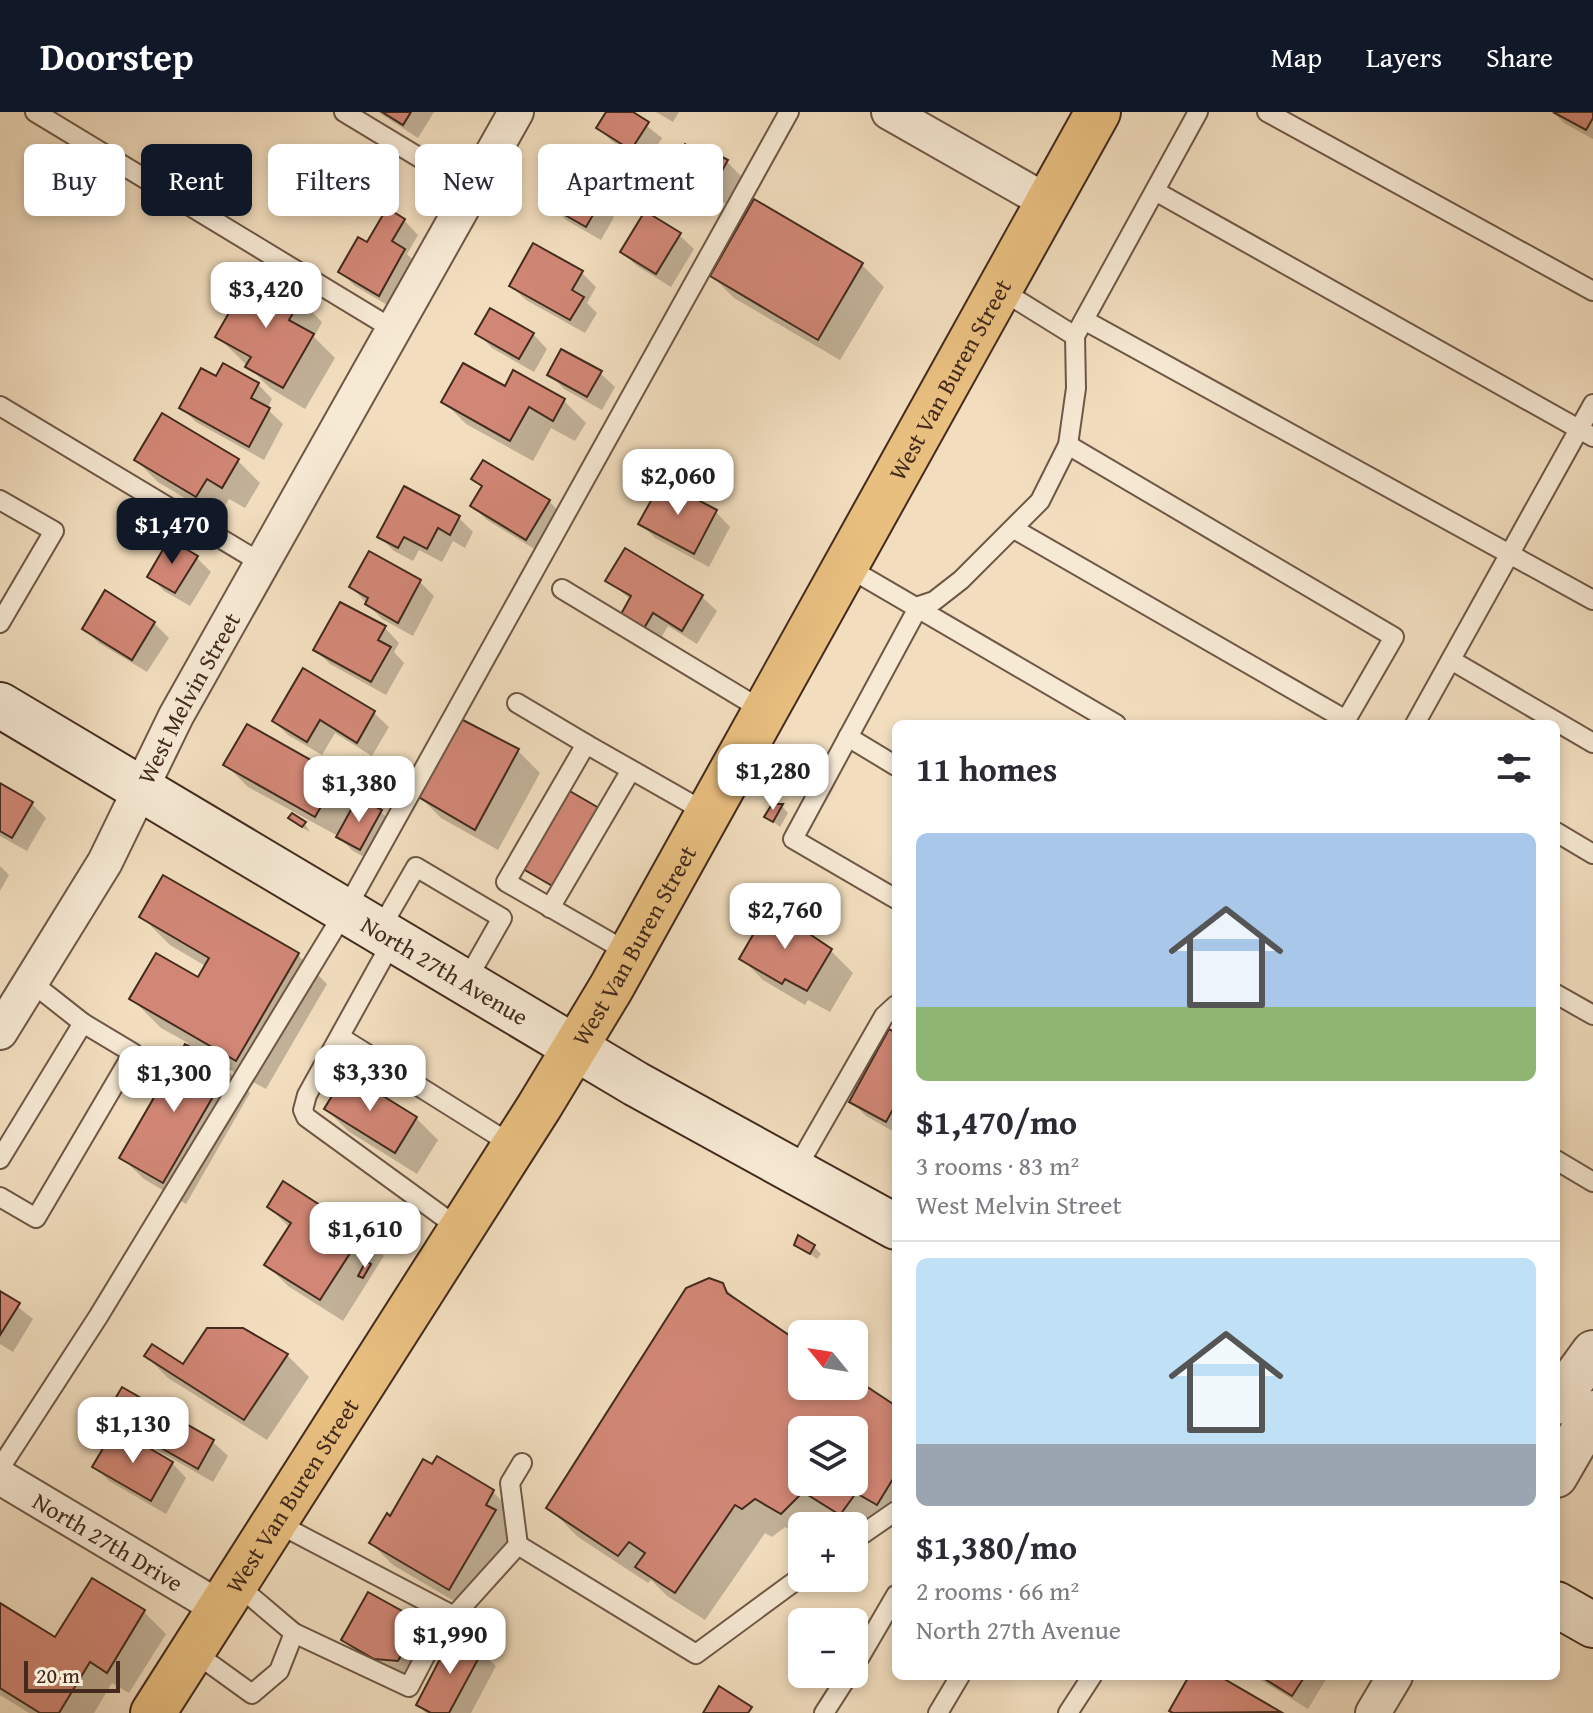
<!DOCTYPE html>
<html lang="en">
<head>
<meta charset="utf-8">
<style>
	body { margin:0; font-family:"Gentium Book Plus",serif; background:#f7f7f7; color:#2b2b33; height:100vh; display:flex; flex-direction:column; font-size:30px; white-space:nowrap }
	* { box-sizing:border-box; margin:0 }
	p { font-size:26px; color:#7c7c81 }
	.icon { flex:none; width:44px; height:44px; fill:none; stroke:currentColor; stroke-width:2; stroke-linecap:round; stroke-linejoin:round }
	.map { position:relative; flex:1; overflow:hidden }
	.panel { position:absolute; left:892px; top:608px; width:668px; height:960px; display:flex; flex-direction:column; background:#fff; border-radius:12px; box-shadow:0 4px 12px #0003 }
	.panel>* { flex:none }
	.top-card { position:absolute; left:24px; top:32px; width:748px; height:72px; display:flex; gap:16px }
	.needle { width:52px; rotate:300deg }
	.tools { position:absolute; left:788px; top:1208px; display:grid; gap:16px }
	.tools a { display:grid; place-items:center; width:80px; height:80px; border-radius:12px; background:#fff; box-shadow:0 4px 12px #0003; font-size:40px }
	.scale { position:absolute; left:24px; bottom:20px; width:96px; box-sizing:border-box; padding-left:8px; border:4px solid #432a1d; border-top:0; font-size:22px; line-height:28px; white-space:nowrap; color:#432a1d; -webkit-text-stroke:6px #f7ead5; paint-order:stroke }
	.price { position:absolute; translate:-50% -68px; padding:0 18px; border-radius:16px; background:#fff; color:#222; font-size:26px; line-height:52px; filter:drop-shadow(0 2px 4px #0008) }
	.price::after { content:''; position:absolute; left:50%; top:48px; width:24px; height:18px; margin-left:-12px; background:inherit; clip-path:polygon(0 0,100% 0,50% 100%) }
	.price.current { background:#111827; color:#fff }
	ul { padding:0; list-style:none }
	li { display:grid; align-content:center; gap:16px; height:424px; padding:0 24px }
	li+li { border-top:2px solid #e1e1e2 }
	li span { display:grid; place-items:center; height:248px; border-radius:12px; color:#555 }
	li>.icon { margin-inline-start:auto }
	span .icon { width:144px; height:144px; fill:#fffc; stroke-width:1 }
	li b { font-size:34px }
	h2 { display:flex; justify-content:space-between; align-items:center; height:96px; padding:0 24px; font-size:34px }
	.pill { padding:0 28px; border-radius:12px; background:#fff; box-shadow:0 4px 12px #0003; font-size:28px; line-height:72px }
	.pill.current { background:#111827; color:#fff }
	header { display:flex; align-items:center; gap:48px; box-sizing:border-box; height:112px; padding:0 40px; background:#111827; color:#fff }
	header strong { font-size:38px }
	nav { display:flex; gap:44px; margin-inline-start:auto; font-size:28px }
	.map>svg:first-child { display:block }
	.shadow { fill:#0003; fill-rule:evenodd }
	.building { fill:#d28776; stroke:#432a1d; stroke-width:2; fill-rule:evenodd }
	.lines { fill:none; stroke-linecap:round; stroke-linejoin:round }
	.service-casing { stroke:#6f5746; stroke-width:22 }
	.minor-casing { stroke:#6f5746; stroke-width:38 }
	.tertiary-casing { stroke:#6f5746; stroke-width:46 }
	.secondary-casing { stroke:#432a1d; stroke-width:48 }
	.primary-casing { stroke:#432a1d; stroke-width:48 }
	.service { stroke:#f7ead5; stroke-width:18 }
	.minor { stroke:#f7ead5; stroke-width:34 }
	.tertiary { stroke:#f7ead5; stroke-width:42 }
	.secondary { stroke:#f7ead5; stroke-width:44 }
	.primary { stroke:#e9bf80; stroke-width:44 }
	.labels { text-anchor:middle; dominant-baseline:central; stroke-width:7; stroke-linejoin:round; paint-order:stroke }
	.street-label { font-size:24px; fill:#432a1d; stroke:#f7ead5 }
</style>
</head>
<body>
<header>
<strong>Doorstep</strong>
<nav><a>Map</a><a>Layers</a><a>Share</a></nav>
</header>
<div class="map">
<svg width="1593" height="1601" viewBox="0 0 1593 1601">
	<rect width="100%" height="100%" fill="#f2debf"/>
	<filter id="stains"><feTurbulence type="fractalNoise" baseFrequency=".0025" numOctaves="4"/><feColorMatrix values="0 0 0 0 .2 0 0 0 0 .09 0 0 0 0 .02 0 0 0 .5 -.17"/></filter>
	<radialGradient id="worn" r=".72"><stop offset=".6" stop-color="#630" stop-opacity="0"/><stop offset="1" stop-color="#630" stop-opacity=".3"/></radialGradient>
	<g class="shadow">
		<polygon points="378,0 434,0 418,26"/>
		<polygon points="608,0 629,0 662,26 646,51 613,30 598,16"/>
		<polygon points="656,0 679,0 673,10"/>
		<polygon points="1553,0 1593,0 1593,27 1564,11"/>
		<polygon points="711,49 727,50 741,64 726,92 688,71 673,57"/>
		<polygon points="600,91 614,105 601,128 566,108 552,93"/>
		<polygon points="404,108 418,123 407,142 418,153 394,197 355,174 340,160 368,133"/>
		<polygon points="679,123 694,137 671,175 637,154 622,140"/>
		<polygon points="862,153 884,175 840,248 734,186 712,164"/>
		<polygon points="582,161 596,175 587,191 597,201 585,221 526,188 511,174"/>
		<polygon points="300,188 322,210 314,225 335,246 305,297 270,276 218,225"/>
		<polygon points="478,221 533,222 547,237 534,260 492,236"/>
		<polygon points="600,261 615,275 602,298 564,277 550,262"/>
		<polygon points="217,267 258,272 272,287 267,297 283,312 264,348 196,310 182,296"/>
		<polygon points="564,289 586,311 575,329 551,316 533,349 466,312 444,290"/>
		<polygon points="162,304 238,349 260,371 245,396 229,387 218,406 158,370 136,348"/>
		<polygon points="474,367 549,389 563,404 541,441 487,408 472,394 483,376"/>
		<polygon points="716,400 730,415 709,455 655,426 641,412"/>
		<polygon points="459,406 473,420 465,436 453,429 442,450 419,438 413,449 394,439 380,425"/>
		<polygon points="625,439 702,485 717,499 697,532 668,514 658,531 637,518 631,488 608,468"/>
		<polygon points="370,442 420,470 434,484 413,524 382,507 351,475"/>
		<polygon points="196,445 211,460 190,494 164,479 150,464"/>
		<polygon points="341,492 385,516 399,531 394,540 404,551 386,583 330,552 316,538"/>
		<polygon points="154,511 169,526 147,560 99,531 84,517"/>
		<polygon points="304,559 374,601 389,615 372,644 335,621 322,643 288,623 274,609"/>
		<polygon points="460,609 518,639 540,661 498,738 441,706 419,684"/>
		<polygon points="226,653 338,665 359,688 381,700 396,714 375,751 353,739 338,724 248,675"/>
		<polygon points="0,674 32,692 46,706 27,739 0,724"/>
		<polygon points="773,694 782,694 788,701 780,715 767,705"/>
		<polygon points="291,706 304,711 310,720 297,713"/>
		<polygon points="0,754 9,763 0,779"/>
		<polygon points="141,804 298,843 327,872 266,977 223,954 250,981 186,1092 144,1067 122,1046 188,931 161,916 132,887 199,868 207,855 170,833"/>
		<polygon points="831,839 853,861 830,900 808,888 805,893 763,868 741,846"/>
		<polygon points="896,923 896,1021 866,1004 851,989"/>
		<polygon points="326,997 416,1006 438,1028 417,1062 348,1019"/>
		<polygon points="269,1095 362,1122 384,1144 343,1209 288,1174 266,1152 290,1116"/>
		<polygon points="796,1132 814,1135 821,1142 817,1147"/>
		<path d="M722,1173L745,1196L802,1234V1274H854V1269L896,1297V1414L886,1408L870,1431L854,1421V1414H843L833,1408L826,1414H802V1424L785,1415L772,1425L765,1421L705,1508L667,1484L651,1468L648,1471L578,1425L549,1396ZM802,1318H854V1370H802Z"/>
		<polygon points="0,1181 33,1207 13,1240 0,1232"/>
		<polygon points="287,1243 309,1265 267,1328 168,1266 146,1244 184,1255"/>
		<polygon points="123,1278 213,1330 228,1344 213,1370 122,1318 108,1303"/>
		<polygon points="437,1347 493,1380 515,1402 517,1422 471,1499 393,1453 371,1431"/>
		<polygon points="172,1351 186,1366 166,1402 109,1369 95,1355"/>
		<polygon points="92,1468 144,1500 166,1522 129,1581 112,1571 94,1601 29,1601 0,1583 0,1494 56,1528"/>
		<polygon points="419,1511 433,1525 413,1562 391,1561 358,1542 343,1528"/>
		<polygon points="481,1540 496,1554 471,1601 426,1601 418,1593"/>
		<polygon points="1191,1564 1215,1564 1279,1601 1174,1601 1172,1599"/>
		<polygon points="1254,1564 1328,1564 1308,1597"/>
	</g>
	<g class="building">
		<polygon points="382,0 411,0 403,13"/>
		<polygon points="606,0 633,0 649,10 631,38 596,16"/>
		<polygon points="1553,0 1593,0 1593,6 1586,18"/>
		<polygon points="685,32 710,46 713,40 728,48 711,79 671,57"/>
		<polygon points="564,68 601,89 586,115 549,94"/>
		<polygon points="754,87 863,151 818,228 710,164"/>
		<polygon points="387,96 405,107 392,129 405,137 379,184 338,160 358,125 367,130"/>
		<polygon points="645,99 681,121 656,162 620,140"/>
		<polygon points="533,131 583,159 572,178 584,185 570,208 509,174"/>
		<polygon points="253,159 301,187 289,208 314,222 283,276 245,255 251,245 215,225"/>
		<polygon points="490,196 534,221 519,247 475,222"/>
		<polygon points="561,237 602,259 587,285 547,263"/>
		<polygon points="223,251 259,271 251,286 270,296 249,335 179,296 201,256 216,264"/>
		<polygon points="463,251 505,274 513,258 565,287 553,309 529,295 510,329 441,290"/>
		<polygon points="162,301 239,347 222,376 207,367 196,385 134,348"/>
		<polygon points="483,348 550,388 526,428 470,394 482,374 471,367"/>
		<polygon points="662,369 717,398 694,442 638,412"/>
		<polygon points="404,374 460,404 450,423 438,416 427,437 404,425 398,436 377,425"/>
		<polygon points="169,427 198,444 175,481 147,465"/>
		<polygon points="625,436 703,483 682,519 653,501 643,518 620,504 631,484 605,469"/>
		<polygon points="369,439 421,468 398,511 365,492 368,486 349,475"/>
		<polygon points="105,478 155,510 132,548 82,517"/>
		<polygon points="340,490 386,514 378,528 391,535 371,570 313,538"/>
		<polygon points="303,556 375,599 357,631 320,608 307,630 272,609"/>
		<polygon points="459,606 519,637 475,718 417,684"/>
		<polygon points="247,612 339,664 315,705 223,653"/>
		<polygon points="0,671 33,690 12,726 0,719"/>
		<polygon points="568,678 599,696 554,775 523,757"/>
		<polygon points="358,685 382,698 360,738 336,725"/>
		<polygon points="772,692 783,692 773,710 764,705"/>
		<polygon points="292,701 306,710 302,715 288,706"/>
		<polygon points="163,763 299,841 236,949 129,887 156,841 198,865 209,846 139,805"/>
		<polygon points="769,795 832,837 807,879 785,867 782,872 739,847"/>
		<polygon points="889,917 896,921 896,992 886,1010 849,990"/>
		<polygon points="185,932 229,957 163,1071 119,1046"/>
		<polygon points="346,961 417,1005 395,1041 324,997"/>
		<polygon points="283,1069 363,1121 320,1188 264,1153 291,1111 267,1095"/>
		<polygon points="798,1123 815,1133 810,1142 794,1133"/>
		<polygon points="366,1149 371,1152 363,1166 358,1164"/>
		<path d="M709,1166L723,1171L727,1181L802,1232V1274H854V1266L896,1294V1362L877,1393L856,1381L840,1403L803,1380L781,1402L755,1387L742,1397L735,1393L675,1481L635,1455L645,1441L629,1430L618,1444L546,1396L686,1176ZM802,1318H854V1370H802Z"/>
		<polygon points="0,1179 20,1191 0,1223"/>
		<polygon points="207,1216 243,1216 288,1242 244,1308 144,1244 152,1232 183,1252"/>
		<polygon points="122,1275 214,1328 198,1357 105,1304"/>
		<polygon points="115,1316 173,1350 151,1389 92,1355"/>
		<polygon points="437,1344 494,1378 486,1393 496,1398 449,1478 369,1431 387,1401 390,1404 423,1347 432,1352"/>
		<polygon points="92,1466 145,1498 107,1561 90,1550 59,1601 40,1601 0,1576 0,1491 55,1525"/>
		<polygon points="368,1480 420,1509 398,1549 374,1547 341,1528"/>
		<polygon points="453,1522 483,1538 449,1601 431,1601 416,1593"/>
		<polygon points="1189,1564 1219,1564 1281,1600 1173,1601 1169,1599"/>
		<polygon points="1260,1564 1305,1564 1292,1584"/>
		<polygon points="719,1574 752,1595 748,1601 703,1601"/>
	</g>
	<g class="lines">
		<g class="service-casing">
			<g id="service">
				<polyline points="35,0 396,219"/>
				<polyline points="344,0 473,78"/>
				<polyline points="1267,0 1593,179"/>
				<polyline points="1155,79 1593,325"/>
				<polyline points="1001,178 1075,224"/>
				<polyline points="1084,208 1593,488"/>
				<polyline points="0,294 263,452"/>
				<polyline points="0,388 54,419 0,511"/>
				<polyline points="1014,417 1346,608 1394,525 1068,333"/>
				<polyline points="847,455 1116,612"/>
				<polyline points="562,477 764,599"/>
				<polyline points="1451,548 1593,631"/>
				<polyline points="517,591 586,632"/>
				<polyline points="1415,612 1593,292"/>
				<polyline points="848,625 896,654"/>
				<polyline points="1556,720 1593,742"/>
				<polyline points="896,787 793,727 919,494 934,489 961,468 1040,389 1068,333 1076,276 1075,224 1198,0"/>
				<polyline points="550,796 631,658"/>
				<polyline points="379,819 416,755 502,806 465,871"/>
				<polyline points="393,828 307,983 303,998 306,1005 460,1117"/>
				<polyline points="631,842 506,770 586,632 709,702"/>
				<polyline points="1556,882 1593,903"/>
				<polyline points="340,925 514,1034"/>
				<polyline points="0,1047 83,911"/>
				<polyline points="1556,1048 1593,1070"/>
				<polyline points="795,1059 884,904 896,893"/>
				<polyline points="0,1085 36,1106 133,941 83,911 31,870"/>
				<polyline points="522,1351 510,1371 518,1433 696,1542 802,1464"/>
				<polyline points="0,1356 98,1205 345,799 789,0"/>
				<polyline points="275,1410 454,1504 518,1433"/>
				<polyline points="854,1428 896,1399"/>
				<polyline points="294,1521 409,1575 433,1529"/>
				<polyline points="191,1538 252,1582 279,1559 294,1521 235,1471"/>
				<polyline points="854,1555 896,1483"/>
				<polyline points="824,1601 849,1562"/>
				<polyline points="938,1601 960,1564"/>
				<polyline points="1068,1601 1092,1564"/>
			</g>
		</g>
		<g class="minor-casing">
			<g id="minor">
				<polyline points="889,0 1049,91"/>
				<path id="s1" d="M0,920L105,750L176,604L516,0"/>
				<path id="s2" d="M0,1365L218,1495"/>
				<polyline points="1373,1601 1395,1564"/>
			</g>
		</g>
		<g class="tertiary-casing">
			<g id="tertiary">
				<polyline points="1556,1291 1593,1240"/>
				<polyline points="1556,1364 1593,1300"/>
			</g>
		</g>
		<g class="secondary-casing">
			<g id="secondary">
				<path id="s3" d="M0,593L636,972L896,1115"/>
				<polyline points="1556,1492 1593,1513"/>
			</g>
		</g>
		<g class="primary-casing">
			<g id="primary">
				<path id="s4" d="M153,1601L539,995L611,876L1098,0"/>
			</g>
		</g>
		<use href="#service" class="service"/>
		<use href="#minor" class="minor"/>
		<use href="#tertiary" class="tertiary"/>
		<use href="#secondary" class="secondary"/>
		<use href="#primary" class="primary"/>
	</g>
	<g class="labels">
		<g class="street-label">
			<text stroke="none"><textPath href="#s4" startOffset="1554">West Van Buren Street</textPath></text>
			<text stroke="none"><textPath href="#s1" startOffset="384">West Melvin Street</textPath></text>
			<text stroke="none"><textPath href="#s4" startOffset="906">West Van Buren Street</textPath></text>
			<text stroke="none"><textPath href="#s3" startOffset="518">North 27th Avenue</textPath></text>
			<text stroke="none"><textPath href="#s4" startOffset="258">West Van Buren Street</textPath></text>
			<text stroke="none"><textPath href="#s2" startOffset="126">North 27th Drive</textPath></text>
		</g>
	</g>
	<rect width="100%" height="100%" filter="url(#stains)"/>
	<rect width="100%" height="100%" fill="url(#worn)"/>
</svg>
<div class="tools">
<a><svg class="needle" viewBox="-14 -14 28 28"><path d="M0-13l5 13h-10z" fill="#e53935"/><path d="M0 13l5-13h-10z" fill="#7c7c81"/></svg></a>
<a><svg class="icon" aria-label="layers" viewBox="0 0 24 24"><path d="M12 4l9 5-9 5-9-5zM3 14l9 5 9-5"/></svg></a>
<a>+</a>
<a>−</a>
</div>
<div class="scale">20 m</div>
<b class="price" style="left:266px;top:218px">$3,420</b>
<b class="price" style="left:678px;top:405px">$2,060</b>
<b class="price current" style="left:172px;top:454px">$1,470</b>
<b class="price" style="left:773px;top:700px">$1,280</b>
<b class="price" style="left:359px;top:712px">$1,380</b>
<b class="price" style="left:785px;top:839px">$2,760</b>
<b class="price" style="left:370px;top:1001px">$3,330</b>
<b class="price" style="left:174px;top:1002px">$1,300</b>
<b class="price" style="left:365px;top:1158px">$1,610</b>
<b class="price" style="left:133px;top:1353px">$1,130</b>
<b class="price" style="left:450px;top:1564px">$1,990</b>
<div class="top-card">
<a class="pill">Buy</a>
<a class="pill current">Rent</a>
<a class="pill">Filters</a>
<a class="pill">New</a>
<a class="pill">Apartment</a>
</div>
<section class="panel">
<h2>11 homes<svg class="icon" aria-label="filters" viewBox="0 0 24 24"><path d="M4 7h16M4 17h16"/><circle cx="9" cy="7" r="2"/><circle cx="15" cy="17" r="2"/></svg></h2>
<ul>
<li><span style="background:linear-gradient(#a9c7e8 70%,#8fb573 0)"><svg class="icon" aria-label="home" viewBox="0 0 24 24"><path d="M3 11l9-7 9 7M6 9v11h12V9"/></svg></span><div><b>$1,470/mo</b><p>3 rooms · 83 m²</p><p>West Melvin Street</p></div></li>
<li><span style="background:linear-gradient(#bfe0f5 75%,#9aa5b1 0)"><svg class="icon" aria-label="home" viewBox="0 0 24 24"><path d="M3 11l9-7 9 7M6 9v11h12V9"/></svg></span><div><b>$1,380/mo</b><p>2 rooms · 66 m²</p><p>North 27th Avenue</p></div></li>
</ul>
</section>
</div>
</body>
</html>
